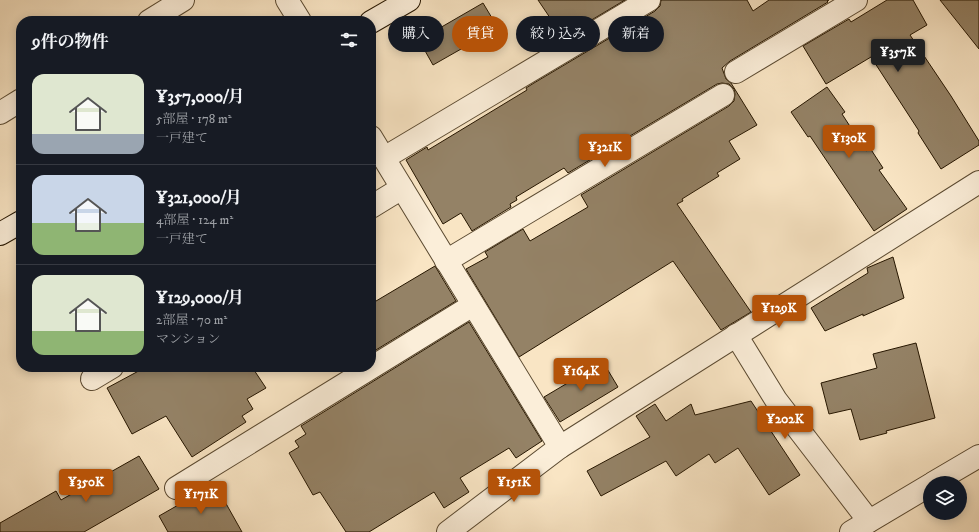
<!DOCTYPE html>
<html lang="ja">
<head>
<meta charset="utf-8">
<style>
	body { margin:0; font-family:"IM FELL DW Pica","Noto Serif JP",serif; background:#20242c; color:#f1f3f6; height:100vh; display:flex; flex-direction:column; font-size:15px; white-space:nowrap }
	* { box-sizing:border-box; margin:0 }
	p { font-size:13px; color:#9ea1a6 }
	.icon { flex:none; width:22px; height:22px; fill:none; stroke:currentColor; stroke-width:2; stroke-linecap:round; stroke-linejoin:round }
	.map { position:relative; flex:1; overflow:hidden }
	.details { position:absolute; left:16px; top:16px; width:360px; height:356px; display:flex; flex-direction:column; background:#171b24; border-radius:16px; box-shadow:0 2px 10px #0003 }
	.details>* { flex:none }
	.hud { position:absolute; left:388px; top:16px; width:380px; height:36px; display:flex; gap:8px }
	.buttons { position:absolute; left:923px; top:476px; display:grid; gap:8px }
	.buttons a { display:grid; place-items:center; width:44px; height:44px; border-radius:50%; background:#171b24; box-shadow:0 2px 10px #0003; font-size:20px }
	.price { position:absolute; translate:-50% -34px; padding:0 9px; border-radius:4px; background:#b45309; color:#fff; font-size:13px; line-height:26px; filter:drop-shadow(0 1px 2px #0008) }
	.price::after { content:''; position:absolute; left:50%; top:24px; width:12px; height:9px; margin-left:-6px; background:inherit; clip-path:polygon(0 0,100% 0,50% 100%) }
	.price.active { background:#222; color:#fff }
	ul { padding:0; list-style:none }
	li { display:flex; align-items:center; gap:12px; height:100px; padding:0 16px }
	li+li { border-top:1px solid #363941 }
	li span { display:grid; place-items:center; flex:none; width:112px; height:80px; border-radius:12px; color:#555 }
	li>.icon { margin-inline-start:auto }
	span .icon { width:48px; height:48px; fill:#fffc; stroke-width:1 }
	li b { font-size:17px }
	h2 { display:flex; justify-content:space-between; align-items:center; height:48px; padding:0 16px; font-size:17px }
	.chip { padding:0 14px; border-radius:18px; background:#171b24; box-shadow:0 2px 10px #0003; font-size:14px; line-height:36px }
	.chip.active { background:#b45309; color:#fff }
	.map>svg:first-child { display:block }
	.building { fill:#948266; stroke:#261600 }
	.lines { fill:none; stroke-linecap:round; stroke-linejoin:round }
	.street-casing { stroke:#5b4a31; stroke-width:24 }
	.secondary-casing { stroke:#261600; stroke-width:24 }
	.street { stroke:#fbeed9; stroke-width:22 }
	.secondary { stroke:#fbeed9; stroke-width:22 }
</style>
</head>
<body>
<div class="map">
<svg width="979" height="532" viewBox="0 0 979 532">
	<rect width="100%" height="100%" fill="#f9e5c4"/>
	<filter id="stains"><feTurbulence type="fractalNoise" baseFrequency=".005" numOctaves="4"/><feColorMatrix values="0 0 0 0 .2 0 0 0 0 .09 0 0 0 0 .02 0 0 0 .5 -.17"/></filter>
	<radialGradient id="worn" r=".72"><stop offset=".6" stop-color="#630" stop-opacity="0"/><stop offset="1" stop-color="#630" stop-opacity=".3"/></radialGradient>
	<g class="building">
		<polygon points="538,0 625,0 563,37"/>
		<polygon points="661,0 747,0 753,11 769,0 829,0 827,1 828,2 730,61 722,68 726,79 731,83 757,125 729,141 740,159 717,173 719,176 682,199 683,201 677,204 751,312 721,330 673,261 519,357 466,269 488,257 485,252 523,229 530,241 588,207 581,195 729,106 734,101 735,94 734,89 729,84 722,83 717,84 568,173 564,168 516,197 517,200 510,204 511,207 472,231 461,213 443,224 406,160 427,147 428,150 527,90 526,88 534,83 655,11 660,6"/>
		<polygon points="887,0 913,0 927,25 910,35 951,96 979,141 979,145 941,169 918,133 919,131 871,57 826,84 803,46 849,19 851,22"/>
		<polygon points="940,0 979,0 979,49"/>
		<polygon points="483,3 498,28 433,65 419,40"/>
		<polygon points="827,87 845,112 842,114 866,151 870,148 883,168 879,170 907,209 874,231 810,136 808,137 791,112"/>
		<polygon points="893,257 904,298 863,316 863,314 825,331 811,308 868,273 867,268"/>
		<polygon points="435,266 456,301 371,353 371,304"/>
		<polygon points="469,322 542,441 516,458 509,448 460,478 469,492 444,508 434,492 369,532 346,532 320,492 313,495 289,453 299,447 295,441 306,434 301,426"/>
		<polygon points="916,343 935,418 886,431 887,433 860,440 851,409 829,414 821,383 877,368 873,354"/>
		<polygon points="603,362 618,387 560,422 544,397"/>
		<polygon points="146,367 252,367 266,388 247,399 253,409 242,416 246,422 192,457 166,416 132,434 107,388"/>
		<polygon points="751,401 800,475 769,495 738,448 715,463 709,454 676,476 666,461 601,496 587,471 650,437 636,416 655,404 666,421 691,404 695,415"/>
		<polygon points="139,456 159,489 84,532 0,532 0,523 56,491 61,500"/>
		<polygon points="215,484 242,532 168,532 159,516"/>
	</g>
	<g class="lines">
		<g class="street-casing">
			<g id="street">
				<polyline points="287,0 300,21"/>
				<polyline points="149,21 183,0"/>
				<polyline points="736,72 856,0"/>
				<polyline points="0,113 21,100"/>
				<polyline points="371,137 560,447"/>
				<polyline points="384,158 649,0"/>
				<polyline points="371,207 402,188"/>
				<polyline points="446,261 723,95"/>
				<polyline points="736,335 776,400 869,521"/>
				<polyline points="92,379 112,367"/>
				<polyline points="933,483 979,456"/>
				<polyline points="176,488 473,305"/>
				<polyline points="448,532 560,447 979,182"/>
				<polyline points="851,532 930,485"/>
			</g>
		</g>
		<g class="secondary-casing">
			<g id="secondary">
				<polyline points="371,22 409,0"/>
				<polyline points="0,234 21,222"/>
			</g>
		</g>
		<use href="#street" class="street"/>
		<use href="#secondary" class="secondary"/>
	</g>
	<rect width="100%" height="100%" filter="url(#stains)"/>
	<rect width="100%" height="100%" fill="url(#worn)"/>
</svg>
<div class="buttons">
<a><svg class="icon" aria-label="layers" viewBox="0 0 24 24"><path d="M12 4l9 5-9 5-9-5zM3 14l9 5 9-5"/></svg></a>
</div>
<b class="price active" style="left:898px;top:73px">¥357K</b>
<b class="price" style="left:849px;top:159px">¥130K</b>
<b class="price" style="left:605px;top:168px">¥321K</b>
<b class="price" style="left:779px;top:329px">¥129K</b>
<b class="price" style="left:581px;top:392px">¥164K</b>
<b class="price" style="left:785px;top:440px">¥202K</b>
<b class="price" style="left:86px;top:503px">¥350K</b>
<b class="price" style="left:514px;top:503px">¥151K</b>
<b class="price" style="left:201px;top:515px">¥171K</b>
<div class="hud">
<a class="chip">購入</a>
<a class="chip active">賃貸</a>
<a class="chip">絞り込み</a>
<a class="chip">新着</a>
</div>
<section class="details">
<h2>9件の物件<svg class="icon" aria-label="filters" viewBox="0 0 24 24"><path d="M4 7h16M4 17h16"/><circle cx="9" cy="7" r="2"/><circle cx="15" cy="17" r="2"/></svg></h2>
<ul>
<li><span style="background:linear-gradient(#dfe7d0 75%,#9aa5b1 0)"><svg class="icon" aria-label="home" viewBox="0 0 24 24"><path d="M3 11l9-7 9 7M6 9v11h12V9"/></svg></span><div><b>¥357,000/月</b><p>5部屋 · 178 m²</p><p>一戸建て</p></div></li>
<li><span style="background:linear-gradient(#c9d6e8 60%,#8fb573 0)"><svg class="icon" aria-label="home" viewBox="0 0 24 24"><path d="M3 11l9-7 9 7M6 9v11h12V9"/></svg></span><div><b>¥321,000/月</b><p>4部屋 · 124 m²</p><p>一戸建て</p></div></li>
<li><span style="background:linear-gradient(#dfe7d0 70%,#8fb573 0)"><svg class="icon" aria-label="home" viewBox="0 0 24 24"><path d="M3 11l9-7 9 7M6 9v11h12V9"/></svg></span><div><b>¥129,000/月</b><p>2部屋 · 70 m²</p><p>マンション</p></div></li>
</ul>
</section>
</div>
</body>
</html>
